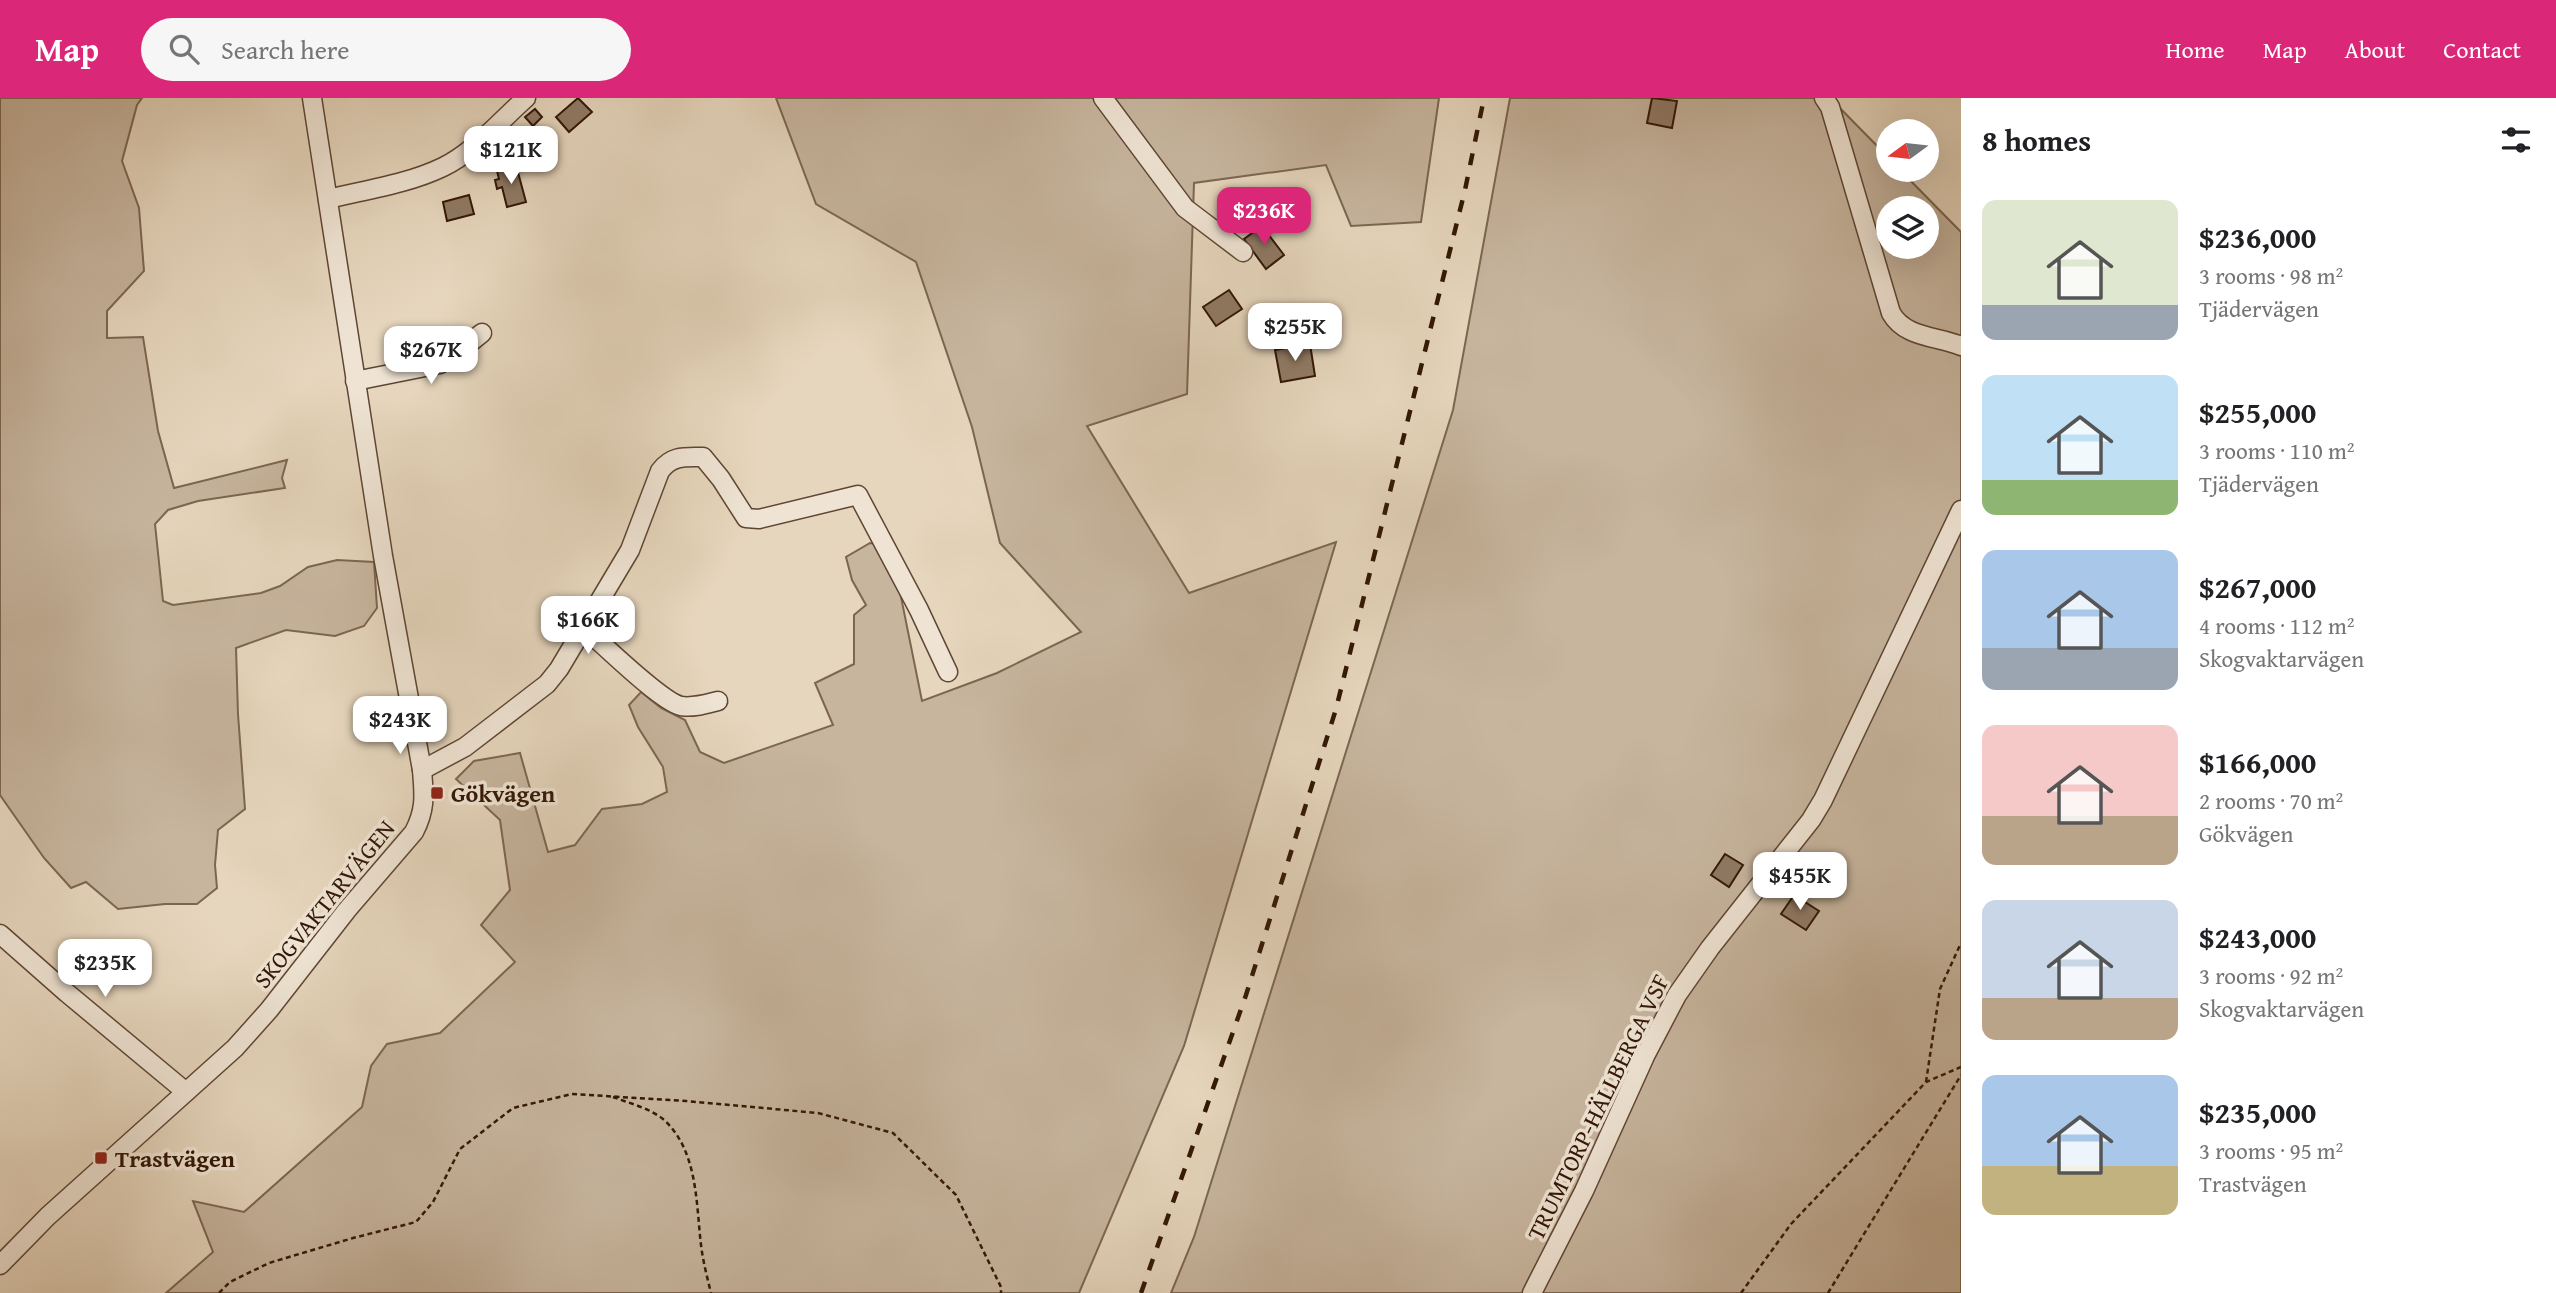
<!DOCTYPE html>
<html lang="en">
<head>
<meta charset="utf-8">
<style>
	body { margin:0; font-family:"Gentium Book Plus",serif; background:#f6f6f6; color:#202124; height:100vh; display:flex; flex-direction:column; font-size:26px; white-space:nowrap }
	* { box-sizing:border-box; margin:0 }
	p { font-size:23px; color:#757577 }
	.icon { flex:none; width:38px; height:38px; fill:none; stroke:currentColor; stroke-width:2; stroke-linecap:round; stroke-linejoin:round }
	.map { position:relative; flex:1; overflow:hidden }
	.drawer { display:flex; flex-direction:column; background:#fff; width:595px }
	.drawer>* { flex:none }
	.needle { width:46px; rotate:255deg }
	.buttons { position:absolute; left:1876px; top:21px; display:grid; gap:14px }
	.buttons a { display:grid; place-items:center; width:63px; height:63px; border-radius:50%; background:#fff; box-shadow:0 7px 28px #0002; font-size:35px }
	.price { position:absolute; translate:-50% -60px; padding:0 16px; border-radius:14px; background:#fff; color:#222; font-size:23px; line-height:46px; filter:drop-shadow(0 2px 4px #0008) }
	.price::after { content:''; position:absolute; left:50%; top:42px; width:21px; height:16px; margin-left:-10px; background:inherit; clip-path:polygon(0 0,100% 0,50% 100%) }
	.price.selected { background:#db2777; color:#fff }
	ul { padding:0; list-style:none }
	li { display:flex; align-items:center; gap:21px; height:175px; padding:0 21px }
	li span { display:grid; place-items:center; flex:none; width:196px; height:140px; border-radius:14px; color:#555 }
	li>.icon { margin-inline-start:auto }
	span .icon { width:84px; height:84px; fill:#fffc; stroke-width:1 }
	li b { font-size:30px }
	h2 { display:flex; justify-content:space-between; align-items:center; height:84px; padding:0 21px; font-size:30px }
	header { display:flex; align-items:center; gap:42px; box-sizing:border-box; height:98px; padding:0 35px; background:#db2777; color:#fff }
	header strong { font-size:33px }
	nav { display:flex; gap:38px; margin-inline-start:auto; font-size:24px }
	.search { width:490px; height:63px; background:#f6f6f6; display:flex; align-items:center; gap:18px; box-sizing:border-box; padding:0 24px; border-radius:38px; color:#757577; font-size:26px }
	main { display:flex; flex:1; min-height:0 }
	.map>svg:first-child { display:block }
	.green { fill:#c7b59e; stroke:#7c6652; stroke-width:2; fill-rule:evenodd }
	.building { fill:#907a65; stroke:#321606; stroke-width:2 }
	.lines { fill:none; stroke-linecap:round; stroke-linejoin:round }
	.minor-casing { stroke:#5f4634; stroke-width:21 }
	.path { stroke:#321606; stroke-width:2.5; stroke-dasharray:5 3.5; stroke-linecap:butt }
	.minor { stroke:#efe4d4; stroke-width:18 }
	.rail { stroke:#321606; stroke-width:4.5; stroke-dasharray:12 12; stroke-linecap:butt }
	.poi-dot { fill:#8f2418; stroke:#efe4d4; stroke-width:2.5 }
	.labels { text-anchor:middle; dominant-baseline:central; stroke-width:7; stroke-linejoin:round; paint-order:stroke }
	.poi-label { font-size:24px; font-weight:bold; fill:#321606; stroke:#efe4d4; text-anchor:start }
	.street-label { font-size:24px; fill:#321606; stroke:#efe4d4 }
</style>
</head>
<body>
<header>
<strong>Map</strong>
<div class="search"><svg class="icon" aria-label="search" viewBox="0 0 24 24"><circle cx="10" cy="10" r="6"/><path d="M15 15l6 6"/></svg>Search here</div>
<nav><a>Home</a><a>Map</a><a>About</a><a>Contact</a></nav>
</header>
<main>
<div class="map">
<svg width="1961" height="1195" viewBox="0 0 1961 1195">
	<rect width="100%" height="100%" fill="#e6d6bd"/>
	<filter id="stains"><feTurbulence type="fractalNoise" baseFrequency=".00286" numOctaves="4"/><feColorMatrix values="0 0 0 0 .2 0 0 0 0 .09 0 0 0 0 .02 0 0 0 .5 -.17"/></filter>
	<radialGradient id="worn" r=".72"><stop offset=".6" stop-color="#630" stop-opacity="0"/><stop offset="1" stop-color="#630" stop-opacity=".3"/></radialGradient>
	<g class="green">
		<polygon points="0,0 142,0 137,7 122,63 139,110 144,173 107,213 107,240 143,239 158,333 174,390 287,362 282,380 285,390 198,403 168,412 155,426 163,503 173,507 261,495 280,488 308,469 337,462 374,464 377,510 364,528 335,538 286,532 236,550 238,616 245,711 218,732 215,767 217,790 197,806 165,806 118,811 86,784 71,790 44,760 0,697"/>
		<polygon points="776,0 1439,0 1421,124 1351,128 1326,67 1194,85 1187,296 1087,328 1189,495 1336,444 1184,948 1079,1195 166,1195 213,1154 193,1103 244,1114 362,1009 371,968 387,946 440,935 515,864 481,827 510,792 500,722 456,681 474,663 520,655 548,754 575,747 602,711 642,706 667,694 663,669 638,629 629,607 641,594 661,610 685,622 700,654 724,665 833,627 815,585 854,566 854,517 866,507 852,482 846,459 870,445 876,446 900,494 922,603 997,575 1081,534 1000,445 972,329 916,164 816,106"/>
		<path d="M1510,0H1830L1888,59V72H1900L1961,134V1195H1171L1194,1139L1453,312ZM1888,110H1927V149H1888Z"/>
	</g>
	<g class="building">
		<polygon points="578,0 592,14 569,34 556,19"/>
		<polygon points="1652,0 1677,3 1672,30 1647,25"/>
		<polygon points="535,11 542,19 533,28 525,19"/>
		<polygon points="529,42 532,52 508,59 505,49"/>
		<polygon points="516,67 526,104 507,109 502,89 497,91 495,82 499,81 497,73"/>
		<polygon points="469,97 474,116 447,123 443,104"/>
		<polygon points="1262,128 1284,157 1266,171 1244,141"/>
		<polygon points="1229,192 1242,211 1216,228 1203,209"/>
		<polygon points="1310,246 1315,278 1281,284 1275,252"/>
		<polygon points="1725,756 1743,767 1729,789 1711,777"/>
		<polygon points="1794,797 1819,813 1806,832 1781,816"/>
	</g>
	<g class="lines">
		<g class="minor-casing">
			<g id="minor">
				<polyline points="1103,0 1185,110 1243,154"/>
				<path d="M1824,0L1830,9L1891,215C1905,240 1937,238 1961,248"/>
				<path d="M328,101C365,92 408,86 443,69C474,54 500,23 526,0"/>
				<polyline points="355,283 440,266 452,259 482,235"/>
				<path d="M583,529C602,545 660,603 681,608C694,610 706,606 718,603"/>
				<path d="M422,672L465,649L547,586L559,571L630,452L660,373C672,357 685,359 703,359L721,381L746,420L759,421L858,397L919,512L948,574"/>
				<polyline points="0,836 67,895 186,994"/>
				<path d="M0,1167L48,1118L235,950L269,912L347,812L414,734C426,711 424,697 422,672L383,458L312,0"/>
				<polyline points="1532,1195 1584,1093 1646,956 1677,897 1710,850 1811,722 1823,702 1961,412"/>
			</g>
		</g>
		<g class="path">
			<polyline points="1926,984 1940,891 1961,845"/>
			<path d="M613,999C629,1005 649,1010 663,1021C698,1052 696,1105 701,1147C703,1163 707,1179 711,1195"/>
			<polyline points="219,1195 230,1184 269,1165 353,1140 416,1124 433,1104 460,1051 513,1010 572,996 686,1003 818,1015 893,1035 956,1097 1001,1189 1001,1195"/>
			<polyline points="1741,1195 1791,1126 1926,984 1961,969"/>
			<polyline points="1828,1195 1961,977"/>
		</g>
		<use href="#minor" class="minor"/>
		<polyline class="rail" points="1141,1195 1246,897 1336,611 1465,92 1484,0"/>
	</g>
	<g class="poi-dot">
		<rect x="430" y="688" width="14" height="14" rx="3.5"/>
		<rect x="94" y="1053" width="14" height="14" rx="3.5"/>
	</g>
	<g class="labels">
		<g class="poi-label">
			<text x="451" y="695">Gökvägen</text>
			<text x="115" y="1060">Trastvägen</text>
		</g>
		<g class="street-label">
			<text transform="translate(324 806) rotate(-51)">SKOGVAKTARVÄGEN</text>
			<text transform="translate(1598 1009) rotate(-64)">TRUMTORP-HÄLLBERGA VSF</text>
		</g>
	</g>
	<rect width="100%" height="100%" filter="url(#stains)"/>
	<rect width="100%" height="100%" fill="url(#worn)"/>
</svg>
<div class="buttons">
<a><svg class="needle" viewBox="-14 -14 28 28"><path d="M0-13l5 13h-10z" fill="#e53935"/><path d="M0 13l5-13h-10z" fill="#757577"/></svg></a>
<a><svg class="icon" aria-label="layers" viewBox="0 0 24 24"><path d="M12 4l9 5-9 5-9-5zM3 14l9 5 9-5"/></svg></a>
</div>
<b class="price" style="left:511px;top:88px">$121K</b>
<b class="price selected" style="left:1264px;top:149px">$236K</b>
<b class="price" style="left:1295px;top:265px">$255K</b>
<b class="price" style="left:431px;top:288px">$267K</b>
<b class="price" style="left:588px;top:558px">$166K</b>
<b class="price" style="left:400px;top:658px">$243K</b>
<b class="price" style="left:1800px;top:814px">$455K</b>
<b class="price" style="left:105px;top:901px">$235K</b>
</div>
<section class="drawer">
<h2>8 homes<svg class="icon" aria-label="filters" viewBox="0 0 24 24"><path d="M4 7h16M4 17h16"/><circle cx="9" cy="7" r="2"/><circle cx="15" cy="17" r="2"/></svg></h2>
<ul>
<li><span style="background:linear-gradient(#dfe7d0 75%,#9aa5b1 0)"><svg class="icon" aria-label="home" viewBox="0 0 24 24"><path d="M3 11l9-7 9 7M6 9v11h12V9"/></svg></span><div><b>$236,000</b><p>3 rooms · 98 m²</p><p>Tjädervägen</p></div></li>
<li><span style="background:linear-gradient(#bfe0f5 75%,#8fb573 0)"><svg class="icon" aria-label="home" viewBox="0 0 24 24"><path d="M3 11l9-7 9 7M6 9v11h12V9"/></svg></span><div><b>$255,000</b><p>3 rooms · 110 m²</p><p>Tjädervägen</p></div></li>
<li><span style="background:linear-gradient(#a9c7e8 70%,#9aa5b1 0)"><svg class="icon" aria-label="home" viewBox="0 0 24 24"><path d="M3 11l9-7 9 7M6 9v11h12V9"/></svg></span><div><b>$267,000</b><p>4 rooms · 112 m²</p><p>Skogvaktarvägen</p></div></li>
<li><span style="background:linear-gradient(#f6c9c9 65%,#b9a48a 0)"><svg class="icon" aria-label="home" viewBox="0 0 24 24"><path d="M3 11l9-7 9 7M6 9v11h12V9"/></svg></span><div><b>$166,000</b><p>2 rooms · 70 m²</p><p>Gökvägen</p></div></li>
<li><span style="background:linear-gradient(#c9d6e8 70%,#b9a48a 0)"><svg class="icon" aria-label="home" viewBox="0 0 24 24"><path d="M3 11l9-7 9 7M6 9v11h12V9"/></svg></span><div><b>$243,000</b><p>3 rooms · 92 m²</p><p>Skogvaktarvägen</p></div></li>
<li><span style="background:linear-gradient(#a9c7e8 65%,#c2b280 0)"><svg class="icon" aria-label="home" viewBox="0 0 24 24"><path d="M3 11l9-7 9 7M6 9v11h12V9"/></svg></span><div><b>$235,000</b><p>3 rooms · 95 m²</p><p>Trastvägen</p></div></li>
</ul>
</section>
</main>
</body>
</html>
